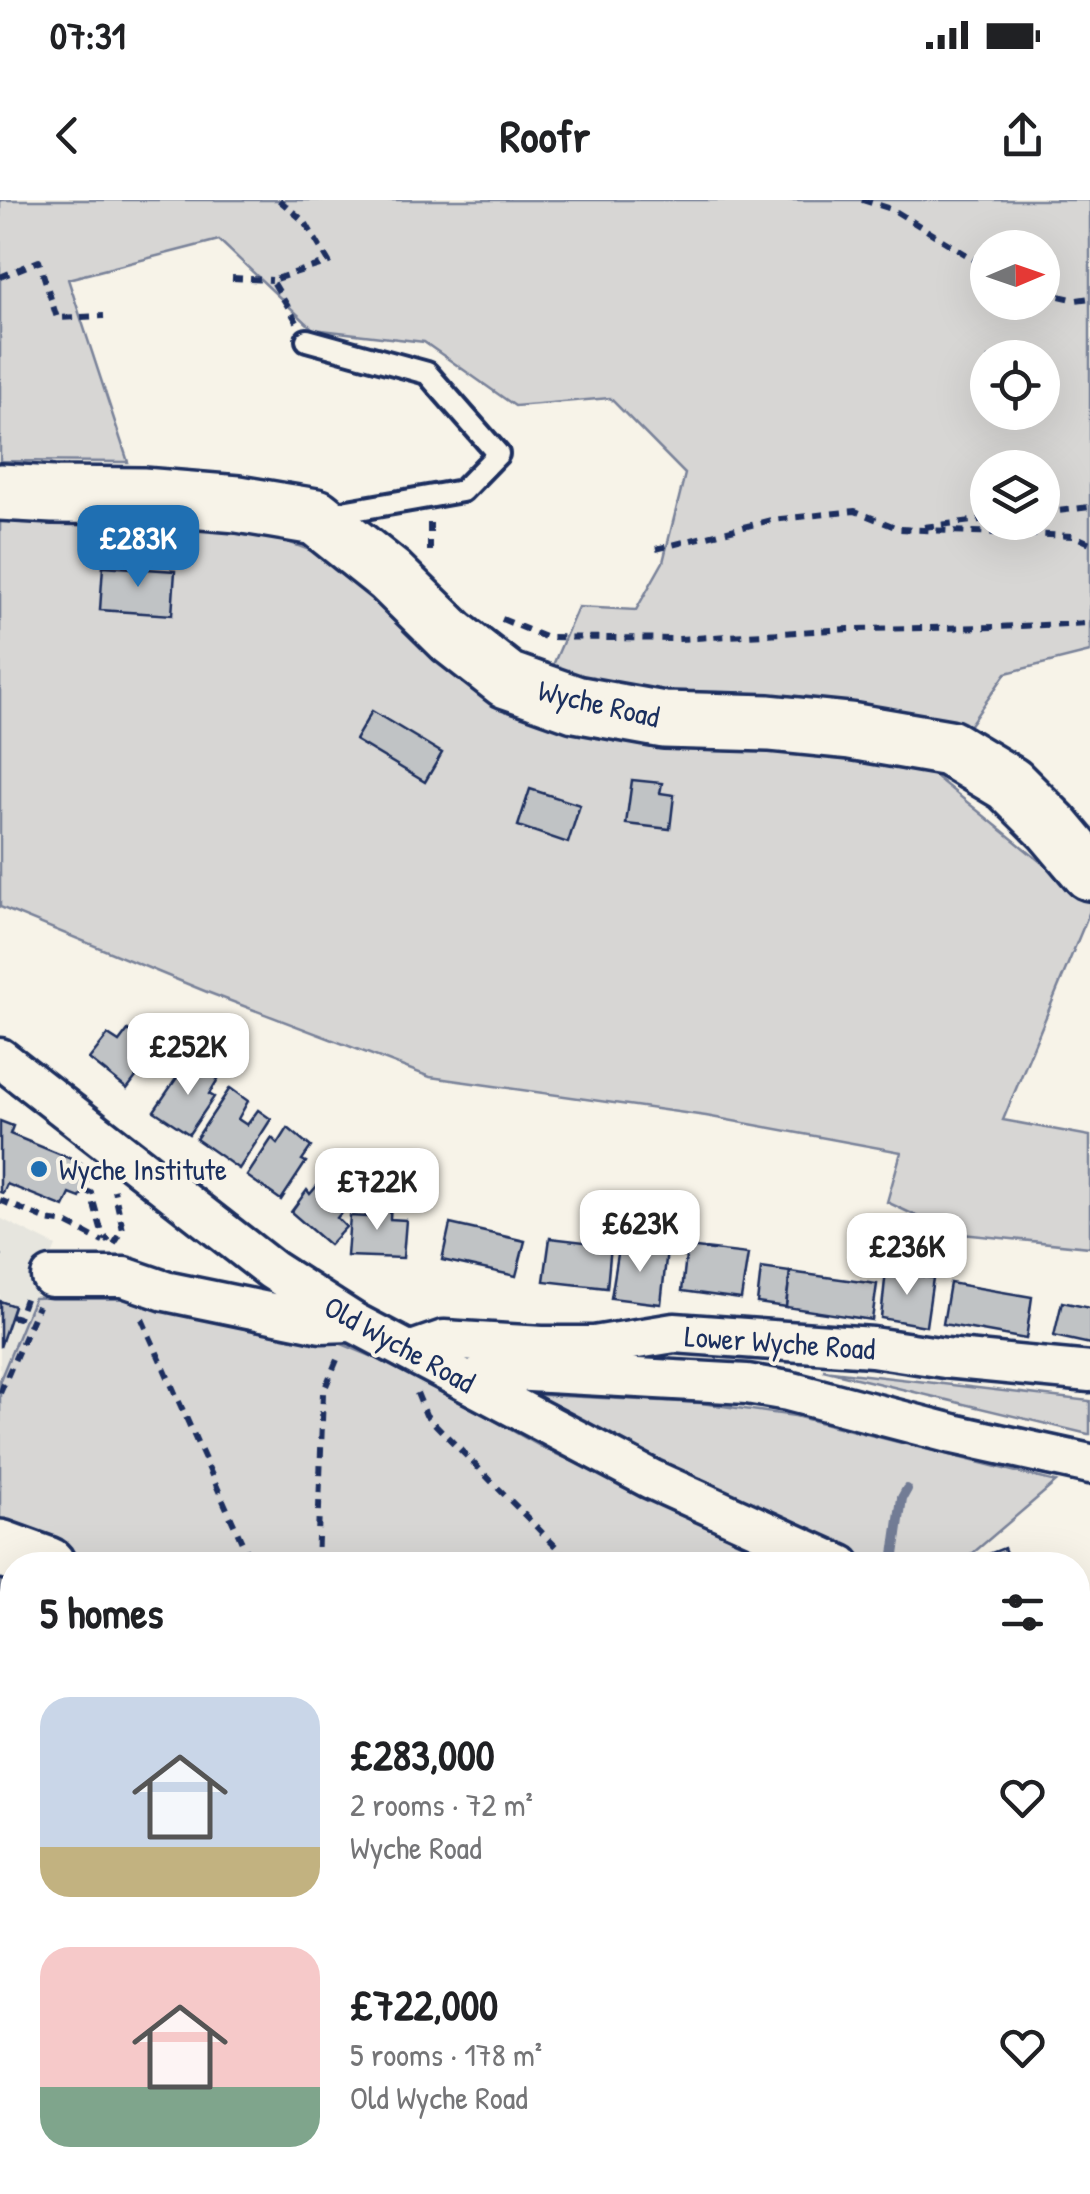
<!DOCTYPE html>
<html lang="en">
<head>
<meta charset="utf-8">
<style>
	body { margin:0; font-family:"Patrick Hand",sans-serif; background:#f6f6f6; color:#202124; height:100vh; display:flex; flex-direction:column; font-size:38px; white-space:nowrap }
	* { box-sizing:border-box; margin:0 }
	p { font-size:32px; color:#757577 }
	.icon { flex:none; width:55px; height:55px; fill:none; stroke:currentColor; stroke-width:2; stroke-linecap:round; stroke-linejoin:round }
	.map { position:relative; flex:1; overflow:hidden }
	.drawer { position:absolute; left:0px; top:1352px; width:1090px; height:642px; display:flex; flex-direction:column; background:#fff; border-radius:40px 40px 0 0; box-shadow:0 10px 40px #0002 }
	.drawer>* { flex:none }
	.needle { width:65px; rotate:88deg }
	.tools { position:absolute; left:970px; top:30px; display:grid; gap:20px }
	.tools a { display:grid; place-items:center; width:90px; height:90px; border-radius:50%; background:#fff; box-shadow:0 10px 40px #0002; font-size:50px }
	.price { position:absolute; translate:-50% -85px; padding:0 22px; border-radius:20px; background:#fff; color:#222; font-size:32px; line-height:65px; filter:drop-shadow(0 2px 5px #0008) }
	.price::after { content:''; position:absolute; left:50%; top:60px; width:30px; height:22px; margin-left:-15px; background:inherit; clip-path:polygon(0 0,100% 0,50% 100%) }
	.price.selected { background:#1f6fb2; color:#fff }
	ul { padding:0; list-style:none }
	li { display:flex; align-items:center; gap:30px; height:250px; padding:0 40px }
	li span { display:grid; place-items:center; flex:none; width:280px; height:200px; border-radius:30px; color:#555 }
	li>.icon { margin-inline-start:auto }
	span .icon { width:120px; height:120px; fill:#fffc; stroke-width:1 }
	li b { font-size:42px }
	h2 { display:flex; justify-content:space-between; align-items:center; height:120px; padding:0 40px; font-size:42px }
	.status { display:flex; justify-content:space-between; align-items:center; height:70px; padding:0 50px; background:#fff; direction:ltr }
	.status svg { height:28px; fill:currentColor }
	header { display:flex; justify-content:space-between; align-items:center; height:130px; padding:0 40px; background:#fff; font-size:45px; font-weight:700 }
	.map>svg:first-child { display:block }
	.built { fill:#e6e5de }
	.green { fill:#d7d6d4; stroke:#798299; stroke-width:2.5; fill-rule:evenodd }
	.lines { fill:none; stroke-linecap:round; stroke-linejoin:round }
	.stream { stroke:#727c95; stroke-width:10 }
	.building { fill:#c0c3c5; stroke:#1b2f5e; stroke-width:2.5 }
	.service-casing { stroke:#1b2f5e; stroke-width:28 }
	.minor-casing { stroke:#1b2f5e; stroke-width:45 }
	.tertiary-casing { stroke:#1b2f5e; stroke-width:55 }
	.secondary-casing { stroke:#1b2f5e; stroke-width:62 }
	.trunk-casing { stroke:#1b2f5e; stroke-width:62 }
	.path { stroke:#1b2f5e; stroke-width:6; stroke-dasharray:10 8; stroke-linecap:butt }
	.service { stroke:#f7f3e8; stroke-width:20 }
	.minor { stroke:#f7f3e8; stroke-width:38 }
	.tertiary { stroke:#f7f3e8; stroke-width:48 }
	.secondary { stroke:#f7f3e8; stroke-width:55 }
	.trunk { stroke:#f7f3e8; stroke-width:55 }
	.poi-dot { fill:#1f6fb2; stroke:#f7f3e8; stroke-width:4 }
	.labels { text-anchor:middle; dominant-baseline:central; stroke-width:8; stroke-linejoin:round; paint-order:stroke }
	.street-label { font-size:30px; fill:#1b2f5e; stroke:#f7f3e8 }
	.poi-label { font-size:30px; fill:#1b2f5e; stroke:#f7f3e8; text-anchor:start }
</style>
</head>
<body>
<div class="status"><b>07:31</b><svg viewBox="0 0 49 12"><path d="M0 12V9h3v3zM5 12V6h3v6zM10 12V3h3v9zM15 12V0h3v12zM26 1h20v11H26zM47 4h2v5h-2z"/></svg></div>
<header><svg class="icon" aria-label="back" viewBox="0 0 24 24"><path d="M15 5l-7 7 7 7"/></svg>Roofr<svg class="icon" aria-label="share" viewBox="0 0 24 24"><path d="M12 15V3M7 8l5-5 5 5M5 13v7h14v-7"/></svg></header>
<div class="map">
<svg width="1090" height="1994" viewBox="0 0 1090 1994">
	<rect width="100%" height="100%" fill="#f7f3e8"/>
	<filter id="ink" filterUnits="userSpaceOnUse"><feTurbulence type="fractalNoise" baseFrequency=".01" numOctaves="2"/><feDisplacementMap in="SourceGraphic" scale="20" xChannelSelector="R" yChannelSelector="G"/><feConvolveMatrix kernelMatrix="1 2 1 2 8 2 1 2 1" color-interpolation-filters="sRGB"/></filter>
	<g filter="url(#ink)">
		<polygon class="built" points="0,1018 56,1046 0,1180"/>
		<g class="green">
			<path d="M0,0H1090V452L1006,473L960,539L547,479L578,407L636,410L663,362L685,274L610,198L515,206L424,142L313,129L219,40L68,79L128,262L0,261ZM988,48H1042V102H988ZM988,158H1042V212H988ZM988,268H1042V322H988Z"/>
			<polygon points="136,316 269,335 342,362 392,416 497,506 625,543 698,543 906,562 935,576 1090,702 1090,711 1003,920 1090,936 1090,1047 952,1033 887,1002 901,952 706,916 430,877 207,792 0,707 0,318"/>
			<polygon points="106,1095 325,1137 371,1156 447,1194 545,1249 800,1365 101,1365 0,1326 0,1180 34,1098"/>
			<polygon points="823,1170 1090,1201 1090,1234 1088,1234"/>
			<polygon points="524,1194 701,1203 795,1216 1056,1282 959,1365 877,1365 786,1329"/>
			<polygon points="0,1379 12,1385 12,1773 0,1756"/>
			<polygon points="1078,1542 1090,1551 1090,1654 1078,1648"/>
			<polygon points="1078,1723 1090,1728 1090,1994 162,1994 155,1983 1078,1982"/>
		</g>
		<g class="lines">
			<polyline class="stream" points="894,1355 902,1298 907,1289"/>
		</g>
		<g class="building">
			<polygon points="103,366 175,371 172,415 100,410"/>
			<polygon points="372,511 442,553 425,582 355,540"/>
			<polygon points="632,580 662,583 660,593 674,595 670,629 626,624"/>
			<polygon points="530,589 580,605 568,643 518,626"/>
			<polygon points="128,830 155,852 127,889 89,859 108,835 119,842"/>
			<polygon points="195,862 218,879 209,894 214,897 189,934 154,911 182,870 186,873"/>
			<polygon points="230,888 248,901 238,919 247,925 258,910 271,919 239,969 196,939"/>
			<polygon points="0,921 13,926 10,934 81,963 76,975 88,981 80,998 70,994 64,1007 7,984 3,993 0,992"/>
			<polygon points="288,928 311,947 302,960 306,962 281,1000 247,976 272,938 278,944"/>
			<polygon points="322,980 349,1003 337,1018 346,1027 329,1045 291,1012 307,990 310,994"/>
			<polygon points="367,1000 391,1001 390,1019 406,1020 403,1058 347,1056 350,1016 366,1017"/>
			<polygon points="450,1024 525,1041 516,1076 442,1060"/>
			<polygon points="550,1038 611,1045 607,1088 544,1081"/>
			<polygon points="632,1045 667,1050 661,1104 611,1098 618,1054 630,1054"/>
			<polygon points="687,1047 748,1054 741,1099 682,1091"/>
			<polygon points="761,1068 790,1072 786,1107 757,1103"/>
			<polygon points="886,1070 933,1078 926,1126 881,1118"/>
			<polygon points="790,1072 877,1084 872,1120 786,1107"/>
			<polygon points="950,1083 1032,1097 1026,1139 943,1124"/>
			<polygon points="0,1101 14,1106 0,1147"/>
			<polygon points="1062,1102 1090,1108 1090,1144 1054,1136"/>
			<polygon points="1004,1348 1011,1365 966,1363"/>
			<polygon points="12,1948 12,1982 61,1982 67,1994 6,1994 0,1983 0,1955"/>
		</g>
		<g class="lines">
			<g class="service-casing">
				<polyline id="service" points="307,140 427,173 498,254 462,291 325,315"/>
			</g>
			<g class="minor-casing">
				<g id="minor">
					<polyline points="0,858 272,1070 353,1122 651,1279 841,1365"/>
					<polyline points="51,1077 124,1077 165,1091 321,1123 350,1122"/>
					<polyline points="412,1151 444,1140 542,1146 594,1146 674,1133 872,1147 945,1158 1090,1172"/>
					<polyline points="470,1183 493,1170 747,1184 788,1191 953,1234 1090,1264"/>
					<polyline points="1078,1520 1090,1530"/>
					<polyline points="0,1896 12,1887"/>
				</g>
			</g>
			<g class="tertiary-casing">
				<g id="tertiary">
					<polyline points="0,1756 12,1773"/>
					<polyline points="155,1982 162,1994"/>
				</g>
			</g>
			<g class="secondary-casing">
				<polyline id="secondary" points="0,292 53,295 142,296 238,304 316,317 390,376 452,437 507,480 575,504 664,520 769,523 850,531 949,548 1009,584 1052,627 1090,672"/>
			</g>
			<g class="trunk-casing">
				<g id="trunk">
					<polyline points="0,1348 47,1365"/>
					<polyline points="1078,1684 1090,1690"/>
				</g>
			</g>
			<g class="path">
				<polyline points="279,0 305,22 329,62 272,80 297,122"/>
				<polyline points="862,0 892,9 988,68"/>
				<polyline points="0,77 39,61 57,118 104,116"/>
				<polyline points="232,78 272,80"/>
				<polyline points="1042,92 1076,100 1090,98"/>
				<polyline points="1042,313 1090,307"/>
				<polyline points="430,323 430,355"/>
				<polyline points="924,327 988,319"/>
				<polyline points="656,349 771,320 855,311 900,329 1074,336 1090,343"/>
				<polyline points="502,419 545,437 678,439 849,429 997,427 1090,423"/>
				<polyline points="84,990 91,993 102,1033 109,1042"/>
				<polyline points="0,1000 47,1020 66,1023 103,1042"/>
				<polyline points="114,1044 123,1030 114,990"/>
				<polyline points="0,1056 1,1057"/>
				<polyline points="11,1116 18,1118 26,1096"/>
				<polyline points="142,1119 252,1365"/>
				<polyline points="0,1193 38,1106"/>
				<polyline points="417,1193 426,1215 574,1365"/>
				<polyline points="317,1365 323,1193 339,1155"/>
				<polyline points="1078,1971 1090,1975"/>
				<polyline points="328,1982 351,1994"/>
				<polyline points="485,1982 492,1994"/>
				<polyline points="592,1982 630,1994"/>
				<polyline points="836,1982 852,1994"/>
				<polyline points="890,1982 891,1994"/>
				<polyline points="398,1994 440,1982"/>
				<polyline points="1050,1994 1055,1982"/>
			</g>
			<use href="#service" class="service"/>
			<use href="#minor" class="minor"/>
			<use href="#tertiary" class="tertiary"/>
			<use href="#secondary" class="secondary"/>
			<use href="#trunk" class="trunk"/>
		</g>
	</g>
	<circle class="poi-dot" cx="39" cy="969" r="10"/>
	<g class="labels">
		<g class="street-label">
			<text transform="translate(599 503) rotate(13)">Wyche Road</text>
			<text transform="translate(780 1142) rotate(4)">Lower Wyche Road</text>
			<text transform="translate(400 1144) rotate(29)">Old Wyche Road</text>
		</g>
		<g class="poi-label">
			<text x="59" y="969">Wyche Institute</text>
		</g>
	</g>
</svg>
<div class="tools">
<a><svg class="needle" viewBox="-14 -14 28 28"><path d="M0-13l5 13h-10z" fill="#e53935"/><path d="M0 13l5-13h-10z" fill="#757577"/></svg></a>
<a><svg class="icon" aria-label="locate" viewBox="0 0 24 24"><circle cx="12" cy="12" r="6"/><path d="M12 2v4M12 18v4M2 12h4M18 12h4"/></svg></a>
<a><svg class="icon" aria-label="layers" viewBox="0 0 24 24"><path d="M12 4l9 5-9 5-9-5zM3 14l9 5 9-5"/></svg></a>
</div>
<b class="price selected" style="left:138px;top:390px">£283K</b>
<b class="price" style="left:188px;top:898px">£252K</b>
<b class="price" style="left:377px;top:1033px">£722K</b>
<b class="price" style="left:640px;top:1075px">£623K</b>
<b class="price" style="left:907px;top:1098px">£236K</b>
<section class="drawer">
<h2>5 homes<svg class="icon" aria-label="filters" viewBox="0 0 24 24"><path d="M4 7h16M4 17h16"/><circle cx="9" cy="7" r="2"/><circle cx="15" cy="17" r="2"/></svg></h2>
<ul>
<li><span style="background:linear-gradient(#c9d6e8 75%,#c2b280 0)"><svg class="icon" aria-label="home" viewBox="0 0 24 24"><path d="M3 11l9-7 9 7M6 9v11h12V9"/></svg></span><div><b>£283,000</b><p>2 rooms · 72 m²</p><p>Wyche Road</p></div><svg class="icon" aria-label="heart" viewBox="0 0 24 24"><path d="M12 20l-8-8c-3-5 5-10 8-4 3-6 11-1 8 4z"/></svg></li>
<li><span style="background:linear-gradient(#f6c9c9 70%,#7fa58c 0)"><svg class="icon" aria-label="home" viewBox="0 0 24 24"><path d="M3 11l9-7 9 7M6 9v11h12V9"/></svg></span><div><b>£722,000</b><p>5 rooms · 178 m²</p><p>Old Wyche Road</p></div><svg class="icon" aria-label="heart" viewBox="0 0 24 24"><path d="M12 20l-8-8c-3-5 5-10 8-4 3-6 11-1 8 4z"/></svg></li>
</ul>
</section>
</div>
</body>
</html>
